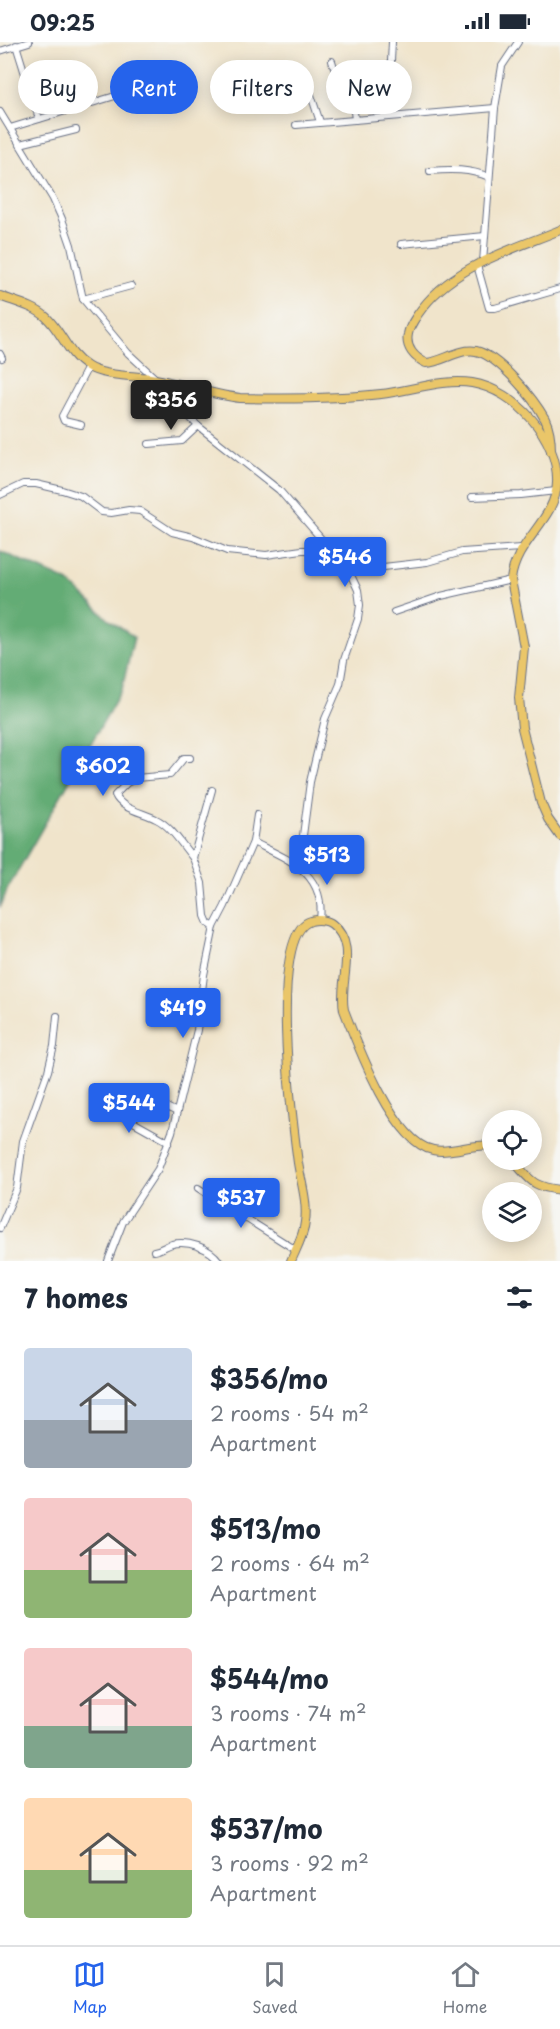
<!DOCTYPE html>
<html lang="en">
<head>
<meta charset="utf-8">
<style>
	body { margin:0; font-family:"Playpen Sans",sans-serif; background:#f2f2f3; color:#1f2937; height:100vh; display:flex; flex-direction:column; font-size:22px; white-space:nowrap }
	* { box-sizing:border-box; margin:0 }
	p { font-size:20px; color:#747a83 }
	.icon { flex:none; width:33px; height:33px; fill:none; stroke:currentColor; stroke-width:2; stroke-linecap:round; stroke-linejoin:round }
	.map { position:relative; height:1219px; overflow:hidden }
	.side { display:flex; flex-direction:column; background:#fff; flex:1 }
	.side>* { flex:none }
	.guide { position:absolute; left:18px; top:18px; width:525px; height:54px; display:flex; gap:12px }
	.tools { position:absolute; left:482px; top:1068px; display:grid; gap:12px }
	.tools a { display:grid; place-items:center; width:60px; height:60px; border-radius:50%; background:#fff; box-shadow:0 3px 15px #0003; font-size:30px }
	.price { position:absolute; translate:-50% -51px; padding:0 14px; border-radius:6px; background:#2563eb; color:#fff; font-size:20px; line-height:39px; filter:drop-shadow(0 2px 3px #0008) }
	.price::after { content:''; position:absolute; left:50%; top:36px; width:18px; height:14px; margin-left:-9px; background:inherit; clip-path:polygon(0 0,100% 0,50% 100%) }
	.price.active { background:#222; color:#fff }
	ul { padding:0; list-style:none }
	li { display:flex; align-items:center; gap:18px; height:150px; padding:0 24px }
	li span { display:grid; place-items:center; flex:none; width:168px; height:120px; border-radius:6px; color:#555 }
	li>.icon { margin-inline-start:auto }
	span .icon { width:72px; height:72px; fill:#fffc; stroke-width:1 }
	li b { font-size:26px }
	h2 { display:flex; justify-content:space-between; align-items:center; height:72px; padding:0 24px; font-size:26px }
	.pill { padding:0 21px; border-radius:27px; background:#fff; box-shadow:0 3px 15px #0003; font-size:21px; line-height:54px }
	.pill.active { background:#2563eb; color:#fff }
	.status { display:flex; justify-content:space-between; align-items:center; height:42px; padding:0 30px; background:#fff; direction:ltr }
	.status svg { height:16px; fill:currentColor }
	.tab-bar { display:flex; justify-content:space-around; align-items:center; height:84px; border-top:2px solid #e0e1e3; background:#fff; font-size:16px; color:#747a83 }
	.tab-bar a { display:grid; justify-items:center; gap:3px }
	.tab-bar .active { color:#2563eb }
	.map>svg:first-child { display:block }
	.forest { fill:#63ac74; stroke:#3f6e69; stroke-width:1.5 }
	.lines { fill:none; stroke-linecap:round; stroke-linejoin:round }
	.minor-casing { stroke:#666e84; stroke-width:8 }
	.major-casing { stroke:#666e84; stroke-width:10 }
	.minor { stroke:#fff; stroke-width:6 }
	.major { stroke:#eac669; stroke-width:8 }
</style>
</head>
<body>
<div class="status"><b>09:25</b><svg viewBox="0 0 49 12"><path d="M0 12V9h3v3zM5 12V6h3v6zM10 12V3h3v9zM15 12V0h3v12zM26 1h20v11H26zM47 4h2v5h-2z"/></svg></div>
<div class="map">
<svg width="560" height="1219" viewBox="0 0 560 1219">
	<rect width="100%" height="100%" fill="#f6f6f2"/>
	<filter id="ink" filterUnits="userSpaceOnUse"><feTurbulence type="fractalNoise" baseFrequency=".0167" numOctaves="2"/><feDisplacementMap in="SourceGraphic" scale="12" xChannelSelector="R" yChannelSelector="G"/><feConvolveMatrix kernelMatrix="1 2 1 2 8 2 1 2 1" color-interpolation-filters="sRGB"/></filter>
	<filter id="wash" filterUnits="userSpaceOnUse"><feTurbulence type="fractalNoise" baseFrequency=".008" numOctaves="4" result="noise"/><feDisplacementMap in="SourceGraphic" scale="24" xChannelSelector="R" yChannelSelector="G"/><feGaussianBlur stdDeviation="1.35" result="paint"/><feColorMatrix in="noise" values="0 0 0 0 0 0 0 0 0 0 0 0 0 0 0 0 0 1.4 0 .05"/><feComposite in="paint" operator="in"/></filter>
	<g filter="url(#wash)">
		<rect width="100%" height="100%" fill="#f0e4cb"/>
		<polygon class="forest" points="0,509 69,540 108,577 134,595 122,647 7,848 0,866"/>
	</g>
	<g filter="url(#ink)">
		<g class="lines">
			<g class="minor-casing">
				<g id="minor">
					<polyline points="16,3 39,77"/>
					<polyline points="0,9 29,0"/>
					<polyline points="332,19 337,35 351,44 355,78"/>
					<polyline points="303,29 320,80"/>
					<polyline points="0,70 53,157 62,177 71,203 83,257 128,311 155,336"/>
					<polyline points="388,75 392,0"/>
					<polyline points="296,83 495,66"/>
					<polyline points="10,86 161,40 176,33 178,27"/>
					<polyline points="20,102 76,88"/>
					<path d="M430,129C451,127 470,127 489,135"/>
					<polyline points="401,202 485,194"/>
					<polyline points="483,220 495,66 502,24 518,0"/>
					<polyline points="477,223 489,266 495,266 560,247"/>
					<polyline points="83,257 131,244"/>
					<polyline points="0,312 2,316"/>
					<polyline points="153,337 198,384 279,448 349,529 358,548 360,563 358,577 344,618 340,642 325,677 310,740 299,824"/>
					<polyline points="81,383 64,379 62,374 88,325"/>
					<polyline points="149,402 182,399 198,384"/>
					<polyline points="0,453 23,442 36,442 62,448 81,454 102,470 111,471 129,468 140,469 172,490 193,495 227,509 266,513 302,508 330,508"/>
					<polyline points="472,455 521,453 556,449"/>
					<polyline points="349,529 427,520 462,510 521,506"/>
					<polyline points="394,570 441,554 511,538"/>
					<path d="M190,716H184L170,733L136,736L127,741L115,753C122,768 143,770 156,777C171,784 182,803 193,816"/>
					<polyline points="212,748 193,816 202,841 205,874 208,881 214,885"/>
					<path d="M253,800C287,817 326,830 320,878"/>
					<polyline points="141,1053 177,1070"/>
					<polyline points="101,1062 169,1100"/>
					<polyline points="198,1146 296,1208"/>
					<polyline points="0,1186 17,1146 23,1099 48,1029 54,1004 57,974"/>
					<path d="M154,1209C161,1208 165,1204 172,1202C188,1198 210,1206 219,1219"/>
					<polyline points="108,1219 123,1180 158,1127 172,1090 197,988 204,933 214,885 225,864 253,800 257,773"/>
				</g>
			</g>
			<g class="major-casing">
				<g id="major">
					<path d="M0,254C15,260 34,264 46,275C62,290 68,313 87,324C103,335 135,333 155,337C183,342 211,353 240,356C287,357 335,357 381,352C409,349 445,336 472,341C515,348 559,396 557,441C556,478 515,499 511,538L524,605L519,656L522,686L541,761L548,777L560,794"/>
					<path d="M551,409C551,398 550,387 545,377C534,357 499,314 476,309C459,306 443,320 426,321C415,316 405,306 408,292C409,285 414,278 418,272C451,224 509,209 560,188"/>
					<path d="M512,1118C531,1137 529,1144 560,1148"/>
					<path d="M291,1219C296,1207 304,1193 305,1180C308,1161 301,1140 298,1121C293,1084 267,890 311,879C318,877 327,878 332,882C359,903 338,940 344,968C357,1002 394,1101 433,1108C451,1112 472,1101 492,1104"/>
				</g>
			</g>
			<use href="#minor" class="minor"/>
			<use href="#major" class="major"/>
		</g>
	</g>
</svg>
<div class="tools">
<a><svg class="icon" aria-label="locate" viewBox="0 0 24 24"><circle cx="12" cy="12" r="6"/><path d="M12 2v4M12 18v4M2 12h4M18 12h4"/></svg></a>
<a><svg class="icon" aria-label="layers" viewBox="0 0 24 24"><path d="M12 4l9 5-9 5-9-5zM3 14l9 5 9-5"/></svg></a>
</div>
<b class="price active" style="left:171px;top:389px">$356</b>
<b class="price" style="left:345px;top:546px">$546</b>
<b class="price" style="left:103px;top:755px">$602</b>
<b class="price" style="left:327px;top:844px">$513</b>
<b class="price" style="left:183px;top:997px">$419</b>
<b class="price" style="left:129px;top:1092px">$544</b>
<b class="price" style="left:241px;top:1187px">$537</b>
<div class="guide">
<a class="pill">Buy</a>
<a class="pill active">Rent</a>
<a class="pill">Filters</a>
<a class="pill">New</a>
</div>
</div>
<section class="side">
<h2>7 homes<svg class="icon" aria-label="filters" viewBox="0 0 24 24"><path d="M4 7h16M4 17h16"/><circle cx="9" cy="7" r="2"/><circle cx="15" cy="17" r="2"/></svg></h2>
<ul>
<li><span style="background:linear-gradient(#c9d6e8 60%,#9aa5b1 0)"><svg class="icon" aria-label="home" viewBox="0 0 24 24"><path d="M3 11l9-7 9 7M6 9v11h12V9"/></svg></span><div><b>$356/mo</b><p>2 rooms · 54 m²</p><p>Apartment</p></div></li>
<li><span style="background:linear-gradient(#f6c9c9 60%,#8fb573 0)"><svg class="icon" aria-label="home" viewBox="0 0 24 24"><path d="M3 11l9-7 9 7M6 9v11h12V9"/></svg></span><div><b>$513/mo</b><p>2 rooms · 64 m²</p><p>Apartment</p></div></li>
<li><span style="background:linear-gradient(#f6c9c9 65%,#7fa58c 0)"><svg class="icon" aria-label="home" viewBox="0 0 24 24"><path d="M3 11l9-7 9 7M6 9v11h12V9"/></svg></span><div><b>$544/mo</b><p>3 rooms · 74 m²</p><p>Apartment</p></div></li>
<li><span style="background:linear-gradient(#ffd9b3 60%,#8fb573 0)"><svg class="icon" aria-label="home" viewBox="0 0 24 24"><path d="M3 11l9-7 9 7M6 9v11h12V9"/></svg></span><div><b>$537/mo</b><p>3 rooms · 92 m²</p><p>Apartment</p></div></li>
</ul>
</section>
<nav class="tab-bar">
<a class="active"><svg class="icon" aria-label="map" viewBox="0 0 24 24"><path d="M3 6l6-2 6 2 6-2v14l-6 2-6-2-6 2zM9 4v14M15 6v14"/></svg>Map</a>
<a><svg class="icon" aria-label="saved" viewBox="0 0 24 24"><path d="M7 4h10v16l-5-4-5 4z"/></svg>Saved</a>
<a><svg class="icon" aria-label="home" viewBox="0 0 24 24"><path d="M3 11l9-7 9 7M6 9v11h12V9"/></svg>Home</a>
</nav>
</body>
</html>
